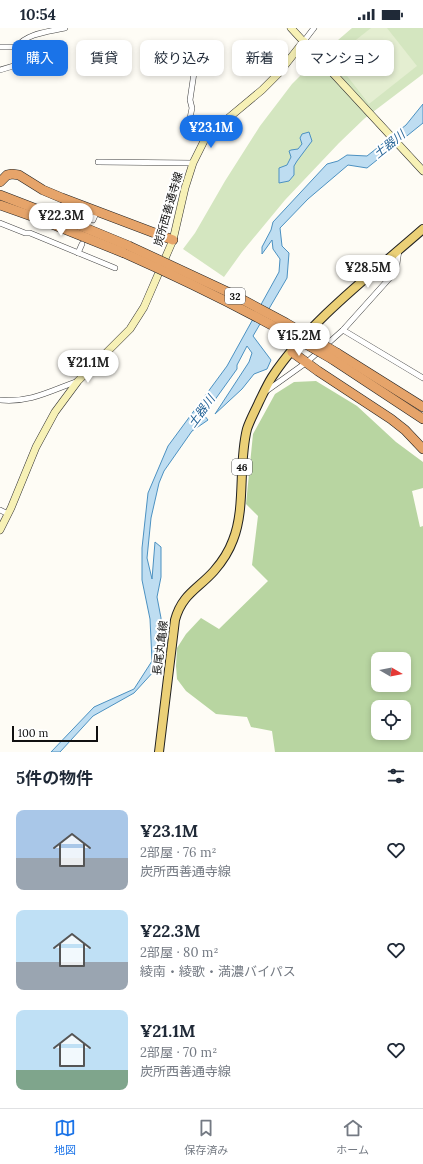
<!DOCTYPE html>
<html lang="ja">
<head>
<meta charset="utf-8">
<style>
	body { margin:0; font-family:Lora,"Noto Sans JP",serif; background:#f2f2f3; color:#1f2937; height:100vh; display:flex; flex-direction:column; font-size:15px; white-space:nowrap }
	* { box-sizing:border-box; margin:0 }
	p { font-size:13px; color:#747a83 }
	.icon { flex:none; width:22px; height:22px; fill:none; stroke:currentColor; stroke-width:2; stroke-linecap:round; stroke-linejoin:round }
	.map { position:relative; height:724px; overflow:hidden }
	.side { display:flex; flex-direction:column; background:#fff; flex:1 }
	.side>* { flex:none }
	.hud { position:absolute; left:12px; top:12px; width:399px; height:36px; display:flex; gap:8px }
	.needle { width:26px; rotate:99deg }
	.buttons { position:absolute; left:371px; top:624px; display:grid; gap:8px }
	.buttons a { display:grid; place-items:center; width:40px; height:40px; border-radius:8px; background:#fff; box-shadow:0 2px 6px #0003; font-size:20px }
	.scale { position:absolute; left:12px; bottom:10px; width:86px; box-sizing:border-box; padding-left:4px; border:2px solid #101010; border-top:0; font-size:11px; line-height:14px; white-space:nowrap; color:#101010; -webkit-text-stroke:3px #fff; paint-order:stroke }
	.price { position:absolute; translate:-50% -34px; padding:0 9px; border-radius:14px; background:#fff; color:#222; font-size:13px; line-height:26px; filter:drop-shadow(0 1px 2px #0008) }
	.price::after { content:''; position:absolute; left:50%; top:24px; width:12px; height:9px; margin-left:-6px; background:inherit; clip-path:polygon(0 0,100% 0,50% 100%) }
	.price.on { background:#1a73e8; color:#fff }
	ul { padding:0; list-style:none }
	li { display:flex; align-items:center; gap:12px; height:100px; padding:0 16px }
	li span { display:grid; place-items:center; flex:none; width:112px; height:80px; border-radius:8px; color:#555 }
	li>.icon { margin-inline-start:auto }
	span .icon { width:48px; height:48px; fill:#fffc; stroke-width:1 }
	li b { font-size:17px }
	h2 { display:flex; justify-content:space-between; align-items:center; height:48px; padding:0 16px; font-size:17px }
	.pill { padding:0 14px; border-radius:8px; background:#fff; box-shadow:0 2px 6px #0003; font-size:14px; line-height:36px }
	.pill.on { background:#1a73e8; color:#fff }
	.status { display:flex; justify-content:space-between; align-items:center; height:28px; padding:0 20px; background:#fff; direction:ltr }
	.status svg { height:11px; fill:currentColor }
	.menu { display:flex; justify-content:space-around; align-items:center; height:56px; border-top:1px solid #e0e1e3; background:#fff; font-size:11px; color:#747a83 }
	.menu a { display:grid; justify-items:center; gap:2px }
	.menu .on { color:#1a73e8 }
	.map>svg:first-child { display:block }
	.green { fill:#d4e6c0 }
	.forest { fill:#b8d5a1; fill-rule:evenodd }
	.pitch { fill:#e4eed1 }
	.water { fill:#beddf1; stroke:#4c91c1 }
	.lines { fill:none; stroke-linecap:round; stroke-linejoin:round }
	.street-tunnel { stroke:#dad9d3; stroke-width:5; stroke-dasharray:5 2.5; stroke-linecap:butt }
	.street-casing { stroke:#434343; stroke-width:6 }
	.secondary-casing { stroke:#323232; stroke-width:8 }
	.primary-casing { stroke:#212121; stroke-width:10 }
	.highway-casing { stroke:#212121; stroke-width:10 }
	.street { stroke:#fff; stroke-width:5 }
	.secondary { stroke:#f7f1b6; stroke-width:7 }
	.primary { stroke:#ebd077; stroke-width:8 }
	.highway { stroke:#e6a46a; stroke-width:9 }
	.highway-bridge-casing { stroke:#212121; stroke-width:10; stroke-linecap:butt }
	.highway-bridge { stroke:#e6a46a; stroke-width:9 }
	.labels { text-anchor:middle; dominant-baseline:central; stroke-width:4; stroke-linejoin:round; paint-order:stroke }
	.shield { fill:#fff; stroke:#585858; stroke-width:1 }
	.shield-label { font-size:10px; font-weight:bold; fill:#101010 }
	.street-label { font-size:11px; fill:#101010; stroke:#fff }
	.water-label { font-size:12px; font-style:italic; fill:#256497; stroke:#fff }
</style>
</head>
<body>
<div class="status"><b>10:54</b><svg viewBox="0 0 49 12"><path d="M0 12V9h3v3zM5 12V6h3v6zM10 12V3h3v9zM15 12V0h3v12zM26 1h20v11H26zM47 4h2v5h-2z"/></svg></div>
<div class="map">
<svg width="423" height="724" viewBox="0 0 423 724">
	<rect width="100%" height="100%" fill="#fefcf5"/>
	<polygon class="green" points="352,0 423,0 423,46 365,90 339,115 285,172 242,224 224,249 183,221 195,205 225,153 260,98 292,56 323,25"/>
	<path class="forest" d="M316,353L357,378L396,414L423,434V460L412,463L420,499L423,498V724H275L272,703L251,699L247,689L216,686L186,663L177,651L176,638L177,620L186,606L201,590L219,601L268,553L252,537L258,488L246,476L253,406L275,366L294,354ZM378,631H404V657H378ZM378,679H404V705H378Z"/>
	<polygon class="pitch" points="371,0 387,0 417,38 369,76 333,30"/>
	<g class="water">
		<polygon points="423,76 423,95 367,140 348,137 308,171 280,200 282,218 289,225 287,250 253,308 271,332 267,341 254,346 242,361 215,386 249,334 252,325 247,318 237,337 237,341 204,387 208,392 192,403 164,443 159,455 151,490 147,530 152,551 155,514 161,519 161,549 157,569 161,590 159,636 155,642 134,665 93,688 60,724 51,724 94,679 134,661 152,633 150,591 142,552 142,520 148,465 168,418 227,338 279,244 280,231 273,221 272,212 262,226 262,219 271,202 273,194 327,136 338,133 347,127 367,128 406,97"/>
		<polygon points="309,104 312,113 297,133 294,138 294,147 289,153 279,155 279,140 287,137 291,129 289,123 291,122 298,121 302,116 300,110 302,106"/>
	</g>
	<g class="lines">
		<polyline class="street-tunnel" points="82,216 93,192"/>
		<g class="street-casing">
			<g id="street">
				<polyline points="304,13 314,0"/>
				<path d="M0,19H16C28,5 47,4 65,0"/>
				<polyline points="0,42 20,36 16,19"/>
				<polyline points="194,45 190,72 192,80 188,100 211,106"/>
				<polyline points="98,134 193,135"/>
				<polyline points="93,192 97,183"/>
				<polyline points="0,195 25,205 30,205 115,240"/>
				<polyline points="78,225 82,216"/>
				<polyline points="343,302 423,350"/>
				<polyline points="265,364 307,334 343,302 396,243 399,222"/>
				<path d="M0,372C30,375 50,363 78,353"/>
				<polyline points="0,482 8,486"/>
			</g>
		</g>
		<g class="secondary-casing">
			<g id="secondary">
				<polyline points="291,0 423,143"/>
				<polyline points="0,502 11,480 36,419 55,384 78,353 130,301 144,279 173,212 185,160 193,135 204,113 220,97 262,62 278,46 304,13"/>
			</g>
		</g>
		<g class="primary-casing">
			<path id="primary" d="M159,724L175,592C182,566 198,561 214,543C221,535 229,523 233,512C246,480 238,436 247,401C250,392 255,383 259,374C263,366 267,357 272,349C308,294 373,245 423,201"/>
		</g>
		<g class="highway-casing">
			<g id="highway">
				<polyline points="0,154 7,147 12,146 19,147 43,162 62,170 173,212"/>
				<polyline points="0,167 83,199 129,218"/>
				<polyline points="0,177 37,190 124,225"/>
				<polyline points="292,324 318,343 391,391 405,402 423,421"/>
				<polyline points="337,325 423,379"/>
				<polyline points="332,331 423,391"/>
			</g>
		</g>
		<use href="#street" class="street"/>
		<use href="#secondary" class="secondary"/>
		<use href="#primary" class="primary"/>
		<use href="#highway" class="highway"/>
		<g class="highway-bridge-casing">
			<g id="highway-bridge">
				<polyline points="129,218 230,265 286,295 337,325"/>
				<path d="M124,225C196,257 264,291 332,331"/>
			</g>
		</g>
		<use href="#highway-bridge" class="highway-bridge"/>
	</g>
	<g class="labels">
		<g class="shield">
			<rect x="225" y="260" width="20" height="16" rx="3"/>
			<rect x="232" y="431" width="20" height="16" rx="3"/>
		</g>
		<g class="shield-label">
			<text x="235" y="268">32</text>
			<text x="242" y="439">46</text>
		</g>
		<g class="street-label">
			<text transform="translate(168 181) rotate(-74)">炭所西善通寺線</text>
			<text transform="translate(160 620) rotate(-83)">長尾丸亀線</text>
		</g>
		<g class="water-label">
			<text transform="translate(389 116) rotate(-39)">土器川</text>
			<text transform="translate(201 383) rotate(-54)">土器川</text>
		</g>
	</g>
</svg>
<div class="buttons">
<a><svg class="needle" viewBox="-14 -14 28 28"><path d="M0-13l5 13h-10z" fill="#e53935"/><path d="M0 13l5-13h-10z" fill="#747a83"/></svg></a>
<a><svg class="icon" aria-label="locate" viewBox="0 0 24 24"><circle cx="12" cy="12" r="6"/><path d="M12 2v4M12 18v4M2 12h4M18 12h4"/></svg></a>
</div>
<div class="scale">100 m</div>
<b class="price on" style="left:211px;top:121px">¥23.1M</b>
<b class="price" style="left:61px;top:209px">¥22.3M</b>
<b class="price" style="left:368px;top:261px">¥28.5M</b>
<b class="price" style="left:299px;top:329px">¥15.2M</b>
<b class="price" style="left:88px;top:356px">¥21.1M</b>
<div class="hud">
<a class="pill on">購入</a>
<a class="pill">賃貸</a>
<a class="pill">絞り込み</a>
<a class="pill">新着</a>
<a class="pill">マンション</a>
</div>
</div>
<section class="side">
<h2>5件の物件<svg class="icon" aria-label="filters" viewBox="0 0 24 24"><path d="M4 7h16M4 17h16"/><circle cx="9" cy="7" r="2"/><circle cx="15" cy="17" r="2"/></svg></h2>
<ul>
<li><span style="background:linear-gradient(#a9c7e8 60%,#9aa5b1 0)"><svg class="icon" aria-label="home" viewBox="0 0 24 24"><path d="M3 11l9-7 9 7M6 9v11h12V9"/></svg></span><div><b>¥23.1M</b><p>2部屋 · 76 m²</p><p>炭所西善通寺線</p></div><svg class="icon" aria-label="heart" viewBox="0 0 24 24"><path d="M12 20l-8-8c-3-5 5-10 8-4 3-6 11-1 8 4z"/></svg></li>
<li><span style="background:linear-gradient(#bfe0f5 65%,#9aa5b1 0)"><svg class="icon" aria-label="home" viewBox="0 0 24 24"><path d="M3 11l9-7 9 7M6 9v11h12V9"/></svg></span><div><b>¥22.3M</b><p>2部屋 · 80 m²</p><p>綾南・綾歌・満濃バイパス</p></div><svg class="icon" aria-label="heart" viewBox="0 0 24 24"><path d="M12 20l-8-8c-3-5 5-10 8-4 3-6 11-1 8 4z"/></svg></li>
<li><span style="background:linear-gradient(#bfe0f5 75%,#7fa58c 0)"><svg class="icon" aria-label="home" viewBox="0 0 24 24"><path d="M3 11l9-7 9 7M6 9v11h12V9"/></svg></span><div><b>¥21.1M</b><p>2部屋 · 70 m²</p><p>炭所西善通寺線</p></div><svg class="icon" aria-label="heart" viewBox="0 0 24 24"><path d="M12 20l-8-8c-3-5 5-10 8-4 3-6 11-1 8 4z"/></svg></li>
</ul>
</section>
<nav class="menu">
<a class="on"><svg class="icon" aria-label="map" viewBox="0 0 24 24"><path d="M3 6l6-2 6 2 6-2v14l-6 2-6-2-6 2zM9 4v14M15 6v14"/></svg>地図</a>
<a><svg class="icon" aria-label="saved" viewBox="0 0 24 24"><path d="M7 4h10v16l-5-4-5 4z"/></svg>保存済み</a>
<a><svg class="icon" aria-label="home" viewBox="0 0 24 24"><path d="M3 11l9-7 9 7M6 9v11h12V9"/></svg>ホーム</a>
</nav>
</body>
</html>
